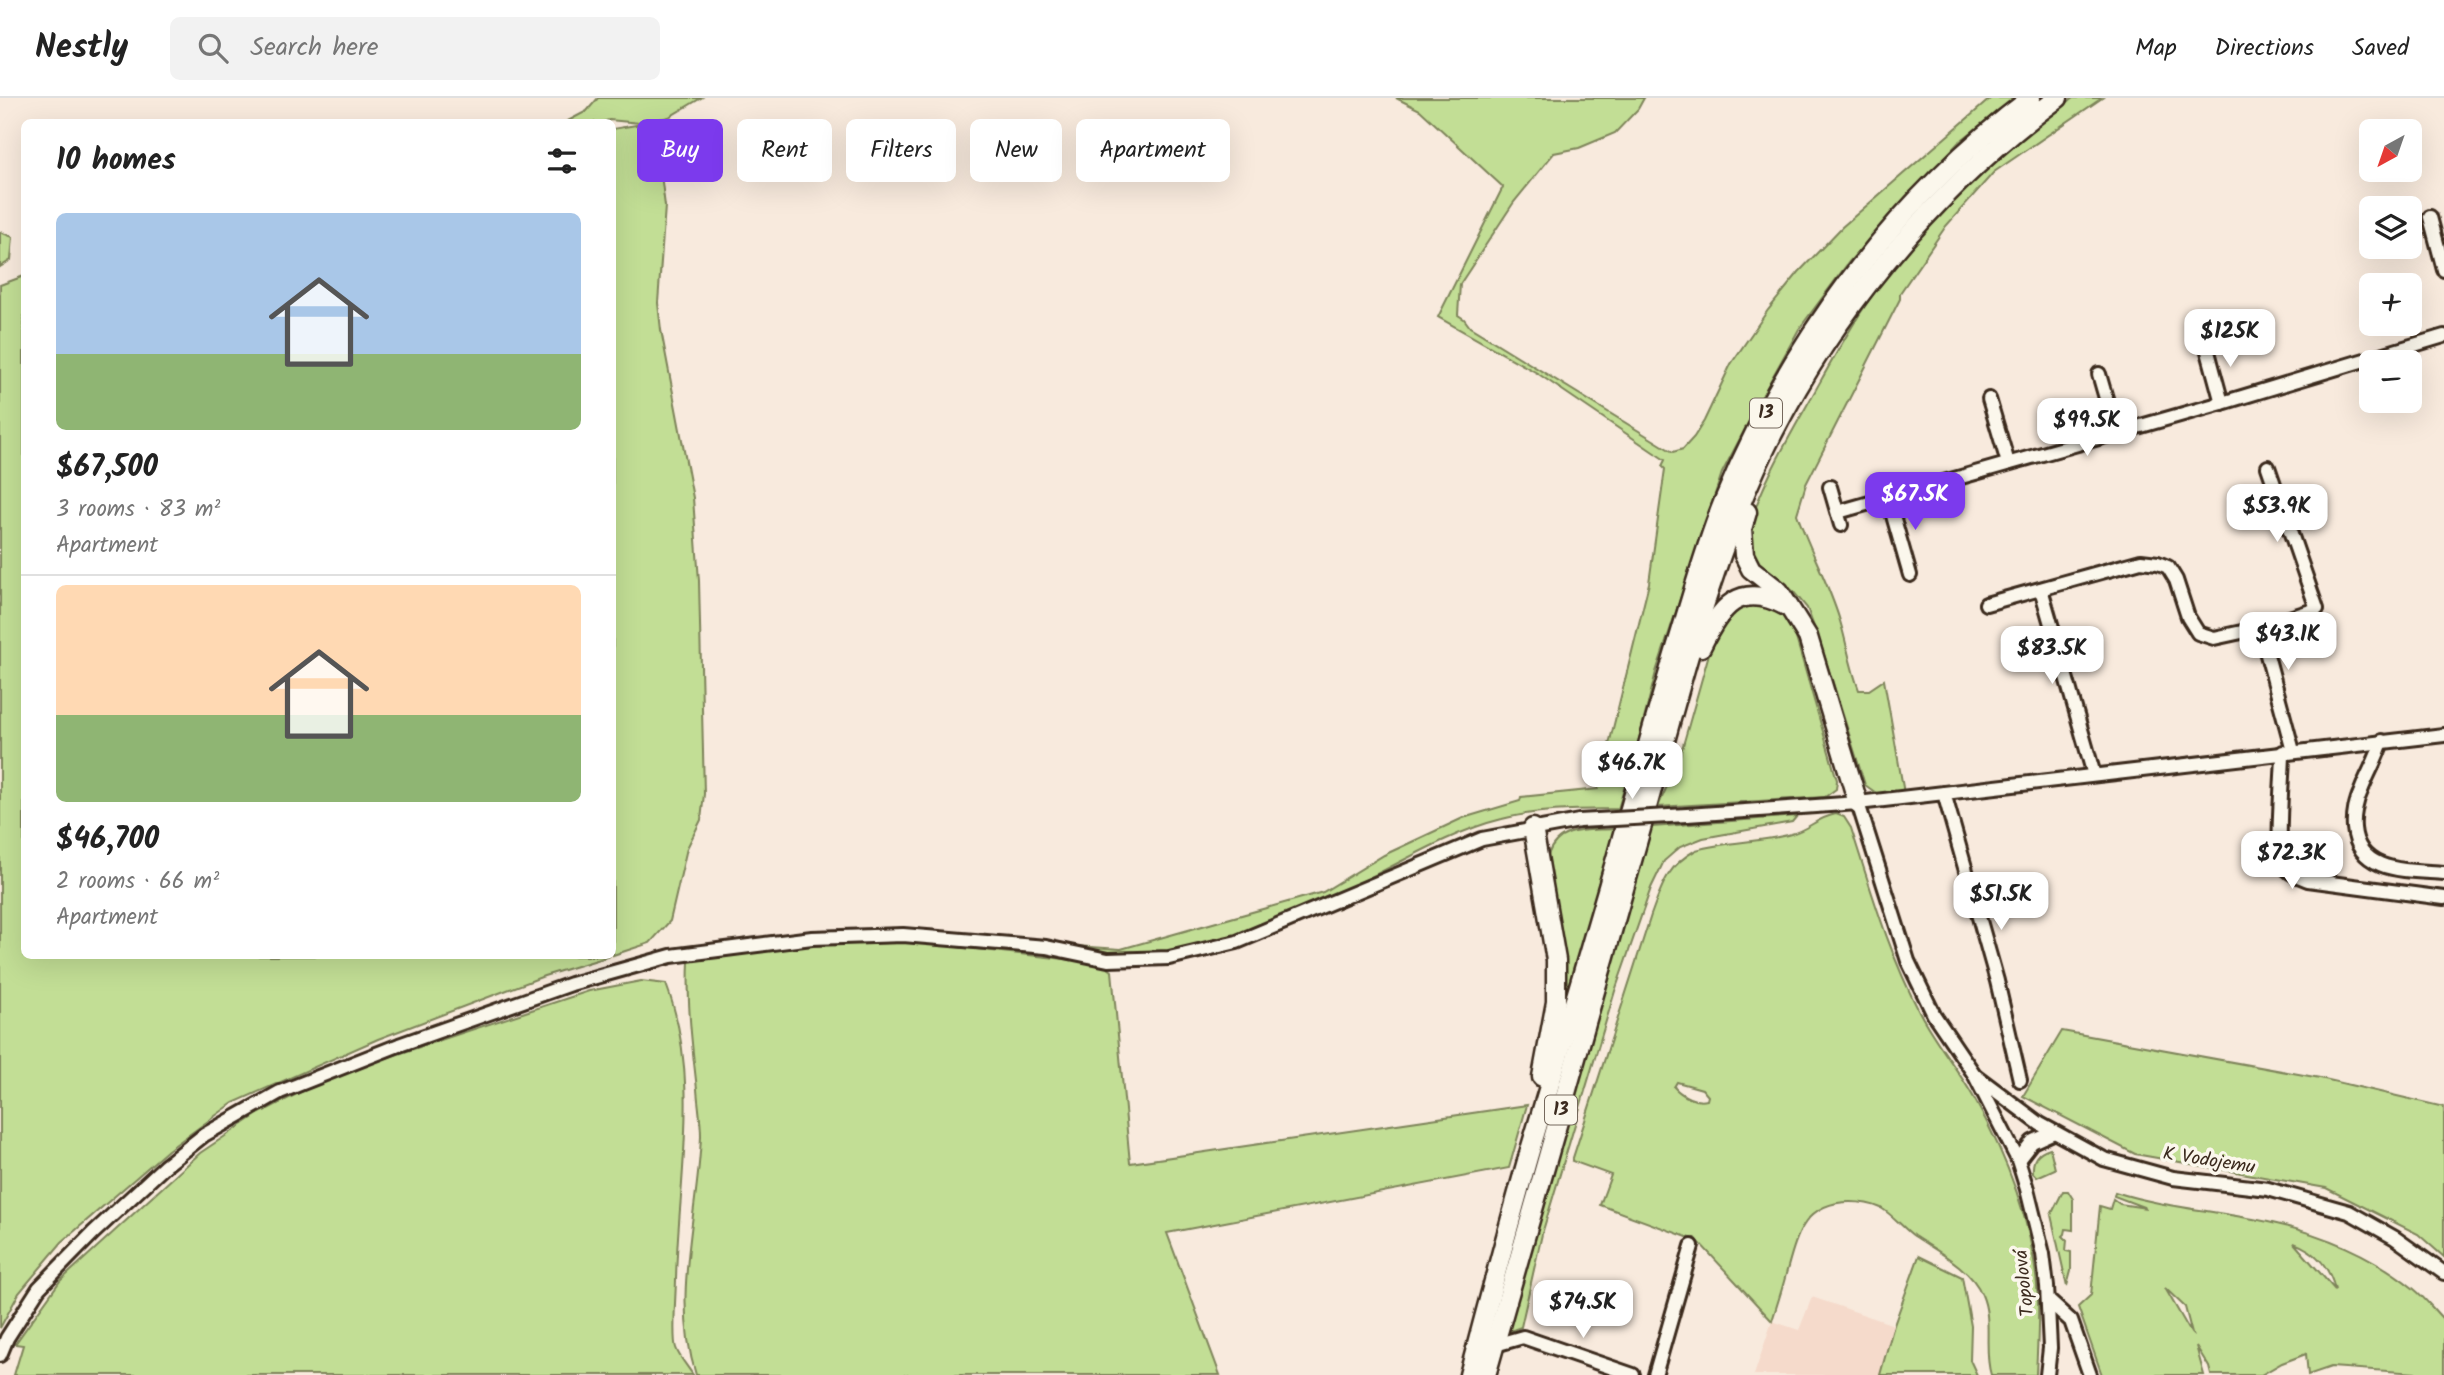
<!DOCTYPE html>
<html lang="en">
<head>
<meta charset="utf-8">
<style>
	body { margin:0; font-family:Kalam,sans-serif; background:#f2f2f2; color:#222; height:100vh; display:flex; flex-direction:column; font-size:26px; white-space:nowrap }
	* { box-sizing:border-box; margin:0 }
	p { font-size:23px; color:#767676 }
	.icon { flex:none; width:38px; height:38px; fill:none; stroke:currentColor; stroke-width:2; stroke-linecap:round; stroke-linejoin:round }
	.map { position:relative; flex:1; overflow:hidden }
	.details { position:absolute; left:21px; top:21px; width:595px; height:840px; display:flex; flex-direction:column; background:#fff; border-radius:10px; box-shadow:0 7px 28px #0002 }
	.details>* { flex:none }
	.banner { position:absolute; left:637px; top:21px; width:665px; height:63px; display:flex; gap:14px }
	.needle { width:46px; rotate:220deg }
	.tools { position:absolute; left:2359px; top:21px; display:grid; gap:14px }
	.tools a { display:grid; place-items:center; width:63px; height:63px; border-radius:10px; background:#fff; box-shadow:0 7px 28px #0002; font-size:35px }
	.price { position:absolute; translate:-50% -60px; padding:0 16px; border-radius:14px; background:#fff; color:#222; font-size:23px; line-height:46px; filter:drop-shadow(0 2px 4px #0008) }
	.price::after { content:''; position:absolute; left:50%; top:42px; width:21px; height:16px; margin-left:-10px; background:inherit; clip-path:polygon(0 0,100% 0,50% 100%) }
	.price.on { background:#7c3aed; color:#fff }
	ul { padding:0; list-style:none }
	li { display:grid; align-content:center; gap:14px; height:371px; padding:0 35px }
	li+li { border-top:2px solid #e0e0e0 }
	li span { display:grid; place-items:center; height:217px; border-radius:10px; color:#555 }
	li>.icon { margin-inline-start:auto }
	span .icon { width:126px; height:126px; fill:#fffc; stroke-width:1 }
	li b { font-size:30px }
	h2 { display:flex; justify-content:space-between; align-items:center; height:84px; padding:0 35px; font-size:30px }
	.pill { padding:0 24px; border-radius:10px; background:#fff; box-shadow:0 7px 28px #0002; font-size:24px; line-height:63px }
	.pill.on { background:#7c3aed; color:#fff }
	header { display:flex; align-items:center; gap:42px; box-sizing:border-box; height:98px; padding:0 35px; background:#fff; border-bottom:2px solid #e0e0e0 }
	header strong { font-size:33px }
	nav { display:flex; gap:38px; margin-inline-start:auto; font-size:24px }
	.search { width:490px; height:63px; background:#f2f2f2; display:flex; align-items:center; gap:18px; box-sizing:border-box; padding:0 24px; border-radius:10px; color:#767676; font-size:26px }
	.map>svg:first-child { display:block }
	.built { fill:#f5dacb }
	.green { fill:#c2de95; stroke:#7e845a; stroke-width:2; fill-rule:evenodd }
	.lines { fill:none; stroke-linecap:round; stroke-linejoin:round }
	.minor-casing { stroke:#3b2a1e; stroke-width:18 }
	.highway-casing { stroke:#3b2a1e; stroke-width:23 }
	.minor { stroke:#fbf7ec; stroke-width:12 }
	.highway { stroke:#fbf7ec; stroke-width:18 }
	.minor-bridge-casing { stroke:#3b2a1e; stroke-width:18; stroke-linecap:butt }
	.minor-bridge { stroke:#fbf7ec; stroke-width:12 }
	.labels { text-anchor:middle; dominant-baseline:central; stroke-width:7; stroke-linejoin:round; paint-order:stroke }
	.shield { fill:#fbf7ec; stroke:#75685c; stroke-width:2 }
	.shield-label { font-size:18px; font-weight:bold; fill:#3b2a1e }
	.street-label { font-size:19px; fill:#3b2a1e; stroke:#fbf7ec }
</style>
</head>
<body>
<header>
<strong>Nestly</strong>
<div class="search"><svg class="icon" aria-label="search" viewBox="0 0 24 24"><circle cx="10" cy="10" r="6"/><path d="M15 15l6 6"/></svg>Search here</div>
<nav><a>Map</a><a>Directions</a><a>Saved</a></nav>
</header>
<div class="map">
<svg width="2444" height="1277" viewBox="0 0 2444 1277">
	<rect width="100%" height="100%" fill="#f8eadd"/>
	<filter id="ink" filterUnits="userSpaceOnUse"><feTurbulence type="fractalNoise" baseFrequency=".0143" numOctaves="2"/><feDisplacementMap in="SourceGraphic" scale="14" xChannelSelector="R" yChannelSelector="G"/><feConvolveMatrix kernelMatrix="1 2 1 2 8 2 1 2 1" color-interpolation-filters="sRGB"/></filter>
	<g filter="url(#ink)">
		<polygon class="built" points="1812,1199 1894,1227 1880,1277 1754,1277 1772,1223 1799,1232"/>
		<g class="green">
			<polygon points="598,0 701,0 669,19 640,25 609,22 603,24 566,24 587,13"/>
			<path d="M1396,0H1644L1638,11L1615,35L1579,50L1554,55L1514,104L1460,186L1458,217L1464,221L1470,229L1673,354L1683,351L1694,339L1704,323L1731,266L1768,212L1799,174L1842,129L1991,0H2014L1958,45L1849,164L1799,231L1767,289L1722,375L1656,574L1638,645L1618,711C1580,712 1539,711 1502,721C1457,732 1412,758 1371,779C1315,808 1261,832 1200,848C1158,858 1116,864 1075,848L1121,851L1323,794L1384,757L1463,720L1520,703L1521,699L1598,691L1649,485L1665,371L1662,368L1665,362L1537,275L1438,219L1503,89L1420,12Z"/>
			<path d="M2073,0H2102L1994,74L1946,128L1900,195V201L1806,386L1797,416C1810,453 1829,486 1840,523C1847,546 1850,569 1859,592H1869L1884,582L1904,695L1879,697L1865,687L1823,553L1807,510L1793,493L1752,461C1752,451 1749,439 1750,429C1756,397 1789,339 1806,309C1831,265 1855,219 1886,178C1938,108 2005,52 2073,0Z"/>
			<polygon points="648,25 653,28 656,37 665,108 658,205 661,232 693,400 699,483 704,696 701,722 687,750 670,823 650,845 613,857 612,31"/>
			<polygon points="0,134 13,139 11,162 0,169"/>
			<polygon points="24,178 24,858 610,858 544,878 378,941 233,1005 168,1052 62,1144 19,1195 0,1230 0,187"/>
			<polygon points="1746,502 1780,512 1794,533 1837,682 1836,691 1825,699 1658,709 1680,658 1716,531"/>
			<path d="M1836,716L1844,719L1851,730C1871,792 1889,856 1920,915C1935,944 1958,971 1974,1000C2008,1061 2035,1132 2038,1202C2039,1227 2037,1252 2036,1277H1991C1983,1252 1993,1222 1982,1197C1972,1171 1937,1153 1914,1138C1903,1130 1893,1117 1881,1110C1872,1106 1860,1104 1850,1104C1803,1104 1796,1140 1786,1176C1782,1192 1777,1207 1772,1223L1698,1143L1600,1107L1611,1077L1572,1063L1651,817C1662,787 1667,768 1696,752C1727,743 1760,745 1791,736C1810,731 1816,720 1836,716ZM1677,984L1702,991L1708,998L1707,1002C1696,1005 1682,998 1674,989Z"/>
			<polygon points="1797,718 1792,724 1703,740 1680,749 1664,763 1651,790 1615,893 1542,1136 1521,1229 1510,1233 1510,1227 1525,1172 1652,729"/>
			<path d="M1614,731L1566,900L1563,852L1548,757C1558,728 1587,733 1614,731Z"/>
			<path d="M894,842L1101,865L1112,873L1130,1065L1527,1007L1509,1070L1167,1135L1220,1277H696C671,1199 698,1118 701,1038C701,1023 698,1006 697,991C692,948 687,906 689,863L791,847Z"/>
			<path d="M641,883L666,886C702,981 678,1083 676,1181C676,1195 672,1240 676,1250C679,1259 688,1269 693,1277H14L23,1247L15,1246L60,1183L200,1055L258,1016L320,984L383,961L589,893Z"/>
			<polygon points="2062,933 2320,980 2444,1009 2444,1159 2418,1136 2326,1090 2135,1056 2023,998"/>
			<path d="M2050,1050L2055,1071L2037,1079L2033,1075C2032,1061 2037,1054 2050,1050Z"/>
			<polygon points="2063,1093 2068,1093 2073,1101 2073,1132 2066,1131 2065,1136 2063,1138 2067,1142 2066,1153 2071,1154 2071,1173 2067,1188 2051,1117"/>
			<path d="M2115,1094C2156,1107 2199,1111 2242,1119C2303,1129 2365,1151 2414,1191C2425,1200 2434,1212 2444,1222V1277L2331,1269L2308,1277L2306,1256L2282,1265L2261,1277H2211L2209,1269L2196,1248L2204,1277H2102L2078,1209L2091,1197L2100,1108L2110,1111L2113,1101L2120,1106L2146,1110L2114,1098ZM2294,1145C2316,1153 2330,1170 2335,1192ZM2165,1190L2185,1209L2192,1236L2191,1235Z"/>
			<polygon points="1919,1158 1962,1179 1971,1228 1970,1262 1977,1277 1880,1277 1894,1227"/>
		</g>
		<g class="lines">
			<g class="minor-casing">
				<g id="minor">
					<polyline points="2430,119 2444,172"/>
					<polyline points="2206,246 2222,305"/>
					<polyline points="2099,276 2116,335"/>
					<polyline points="1989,301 2008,365"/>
					<path d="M2268,369L2317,511C2298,518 2270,522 2263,542L2293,653"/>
					<polyline points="1830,389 1841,427"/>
					<polyline points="1888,400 1910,477"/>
					<polyline points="1838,414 2222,305 2444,238"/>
					<polyline points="2041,491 2094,677"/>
					<polyline points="1986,506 2141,463 2158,465 2168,469 2176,482 2188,519 2198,535 2214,540 2251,532 2266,533"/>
					<path d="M2382,643C2377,661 2367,676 2361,693C2356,703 2353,718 2354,730C2358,776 2409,772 2444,775"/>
					<path d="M2283,654C2283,677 2276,746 2282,764C2286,775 2299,778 2308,782L2444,800"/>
					<polyline points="1944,695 1997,883 2020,982"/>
					<polyline points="1858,705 1908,863 1934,917 1974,976 2018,1062 2027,1091 2043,1156 2047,1188 2050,1250 2047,1277"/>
					<polyline points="1687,717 1858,705 2444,637"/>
					<polyline points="1976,978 2040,1026 2104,1061 2173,1080 2268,1091 2349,1114 2395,1140 2444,1175"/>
					<polyline points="2018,1062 2032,1044 2054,1034"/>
					<polyline points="2049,1203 2071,1223 2090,1277"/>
					<polyline points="1495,1247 1523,1239 1633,1277"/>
					<polyline points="0,1257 7,1240 39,1190 93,1135 165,1068 204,1037 280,994 399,947 571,886 671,858 812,840 903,837 1046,849 1108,862 1169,860 1237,844 1482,741 1579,723"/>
					<polyline points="1655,1277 1692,1148"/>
				</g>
			</g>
			<g class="highway-casing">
				<g id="highway">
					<polyline points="1747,414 1742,431 1744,457 1751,471 1779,493 1808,539 1858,705"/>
					<path d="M1701,549C1721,508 1739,483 1786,508"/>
					<polyline points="1533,730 1556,862 1556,904 1542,979"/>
					<path d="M1469,1277C1489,1201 1509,1125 1531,1049C1557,962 1583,876 1608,789C1632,704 1655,619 1681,534C1694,491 1706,447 1723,405C1787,248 1894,102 2031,0"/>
					<path d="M1486,1277C1534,1107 1583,936 1631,766C1665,649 1692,528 1737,415C1802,250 1917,105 2058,0"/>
				</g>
			</g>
			<use href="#minor" class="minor"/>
			<use href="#highway" class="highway"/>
			<g class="minor-bridge-casing">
				<polyline id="minor-bridge" points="1579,723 1687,717"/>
			</g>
			<use href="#minor-bridge" class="minor-bridge"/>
		</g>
	</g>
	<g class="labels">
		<g class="shield">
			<rect x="1750" y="300.5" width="32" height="29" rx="5"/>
			<rect x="1545" y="997.5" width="32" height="29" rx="5"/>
		</g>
		<g class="shield-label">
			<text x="1766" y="315">13</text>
			<text x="1561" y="1012">13</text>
		</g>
		<g class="street-label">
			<text transform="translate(2209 1063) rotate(9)">K Vodojemu</text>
			<text transform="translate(2025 1185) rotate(-96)">Topolová</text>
		</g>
	</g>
</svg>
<div class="tools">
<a><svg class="needle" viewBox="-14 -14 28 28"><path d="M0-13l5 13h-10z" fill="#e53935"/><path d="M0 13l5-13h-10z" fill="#767676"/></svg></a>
<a><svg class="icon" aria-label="layers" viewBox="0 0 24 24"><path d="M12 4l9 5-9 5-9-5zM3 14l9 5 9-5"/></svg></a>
<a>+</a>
<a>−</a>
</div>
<b class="price" style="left:2230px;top:271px">$125K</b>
<b class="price" style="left:2087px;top:360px">$99.5K</b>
<b class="price on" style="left:1915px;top:434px">$67.5K</b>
<b class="price" style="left:2277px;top:446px">$53.9K</b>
<b class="price" style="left:2288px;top:574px">$43.1K</b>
<b class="price" style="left:2052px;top:588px">$83.5K</b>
<b class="price" style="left:1632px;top:703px">$46.7K</b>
<b class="price" style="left:2292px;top:793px">$72.3K</b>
<b class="price" style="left:2001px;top:834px">$51.5K</b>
<b class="price" style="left:1583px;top:1242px">$74.5K</b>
<div class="banner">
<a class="pill on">Buy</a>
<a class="pill">Rent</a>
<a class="pill">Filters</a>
<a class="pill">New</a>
<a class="pill">Apartment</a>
</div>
<section class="details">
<h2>10 homes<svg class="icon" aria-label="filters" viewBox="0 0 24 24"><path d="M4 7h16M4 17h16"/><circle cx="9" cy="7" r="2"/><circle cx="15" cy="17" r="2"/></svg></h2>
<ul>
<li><span style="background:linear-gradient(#a9c7e8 65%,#8fb573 0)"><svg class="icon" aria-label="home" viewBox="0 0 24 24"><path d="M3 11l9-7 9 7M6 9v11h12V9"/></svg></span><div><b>$67,500</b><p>3 rooms · 83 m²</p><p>Apartment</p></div></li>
<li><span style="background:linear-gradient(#ffd9b3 60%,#8fb573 0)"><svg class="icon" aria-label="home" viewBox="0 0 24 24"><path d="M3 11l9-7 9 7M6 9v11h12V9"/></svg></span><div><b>$46,700</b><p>2 rooms · 66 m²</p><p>Apartment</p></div></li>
</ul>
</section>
</div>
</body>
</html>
